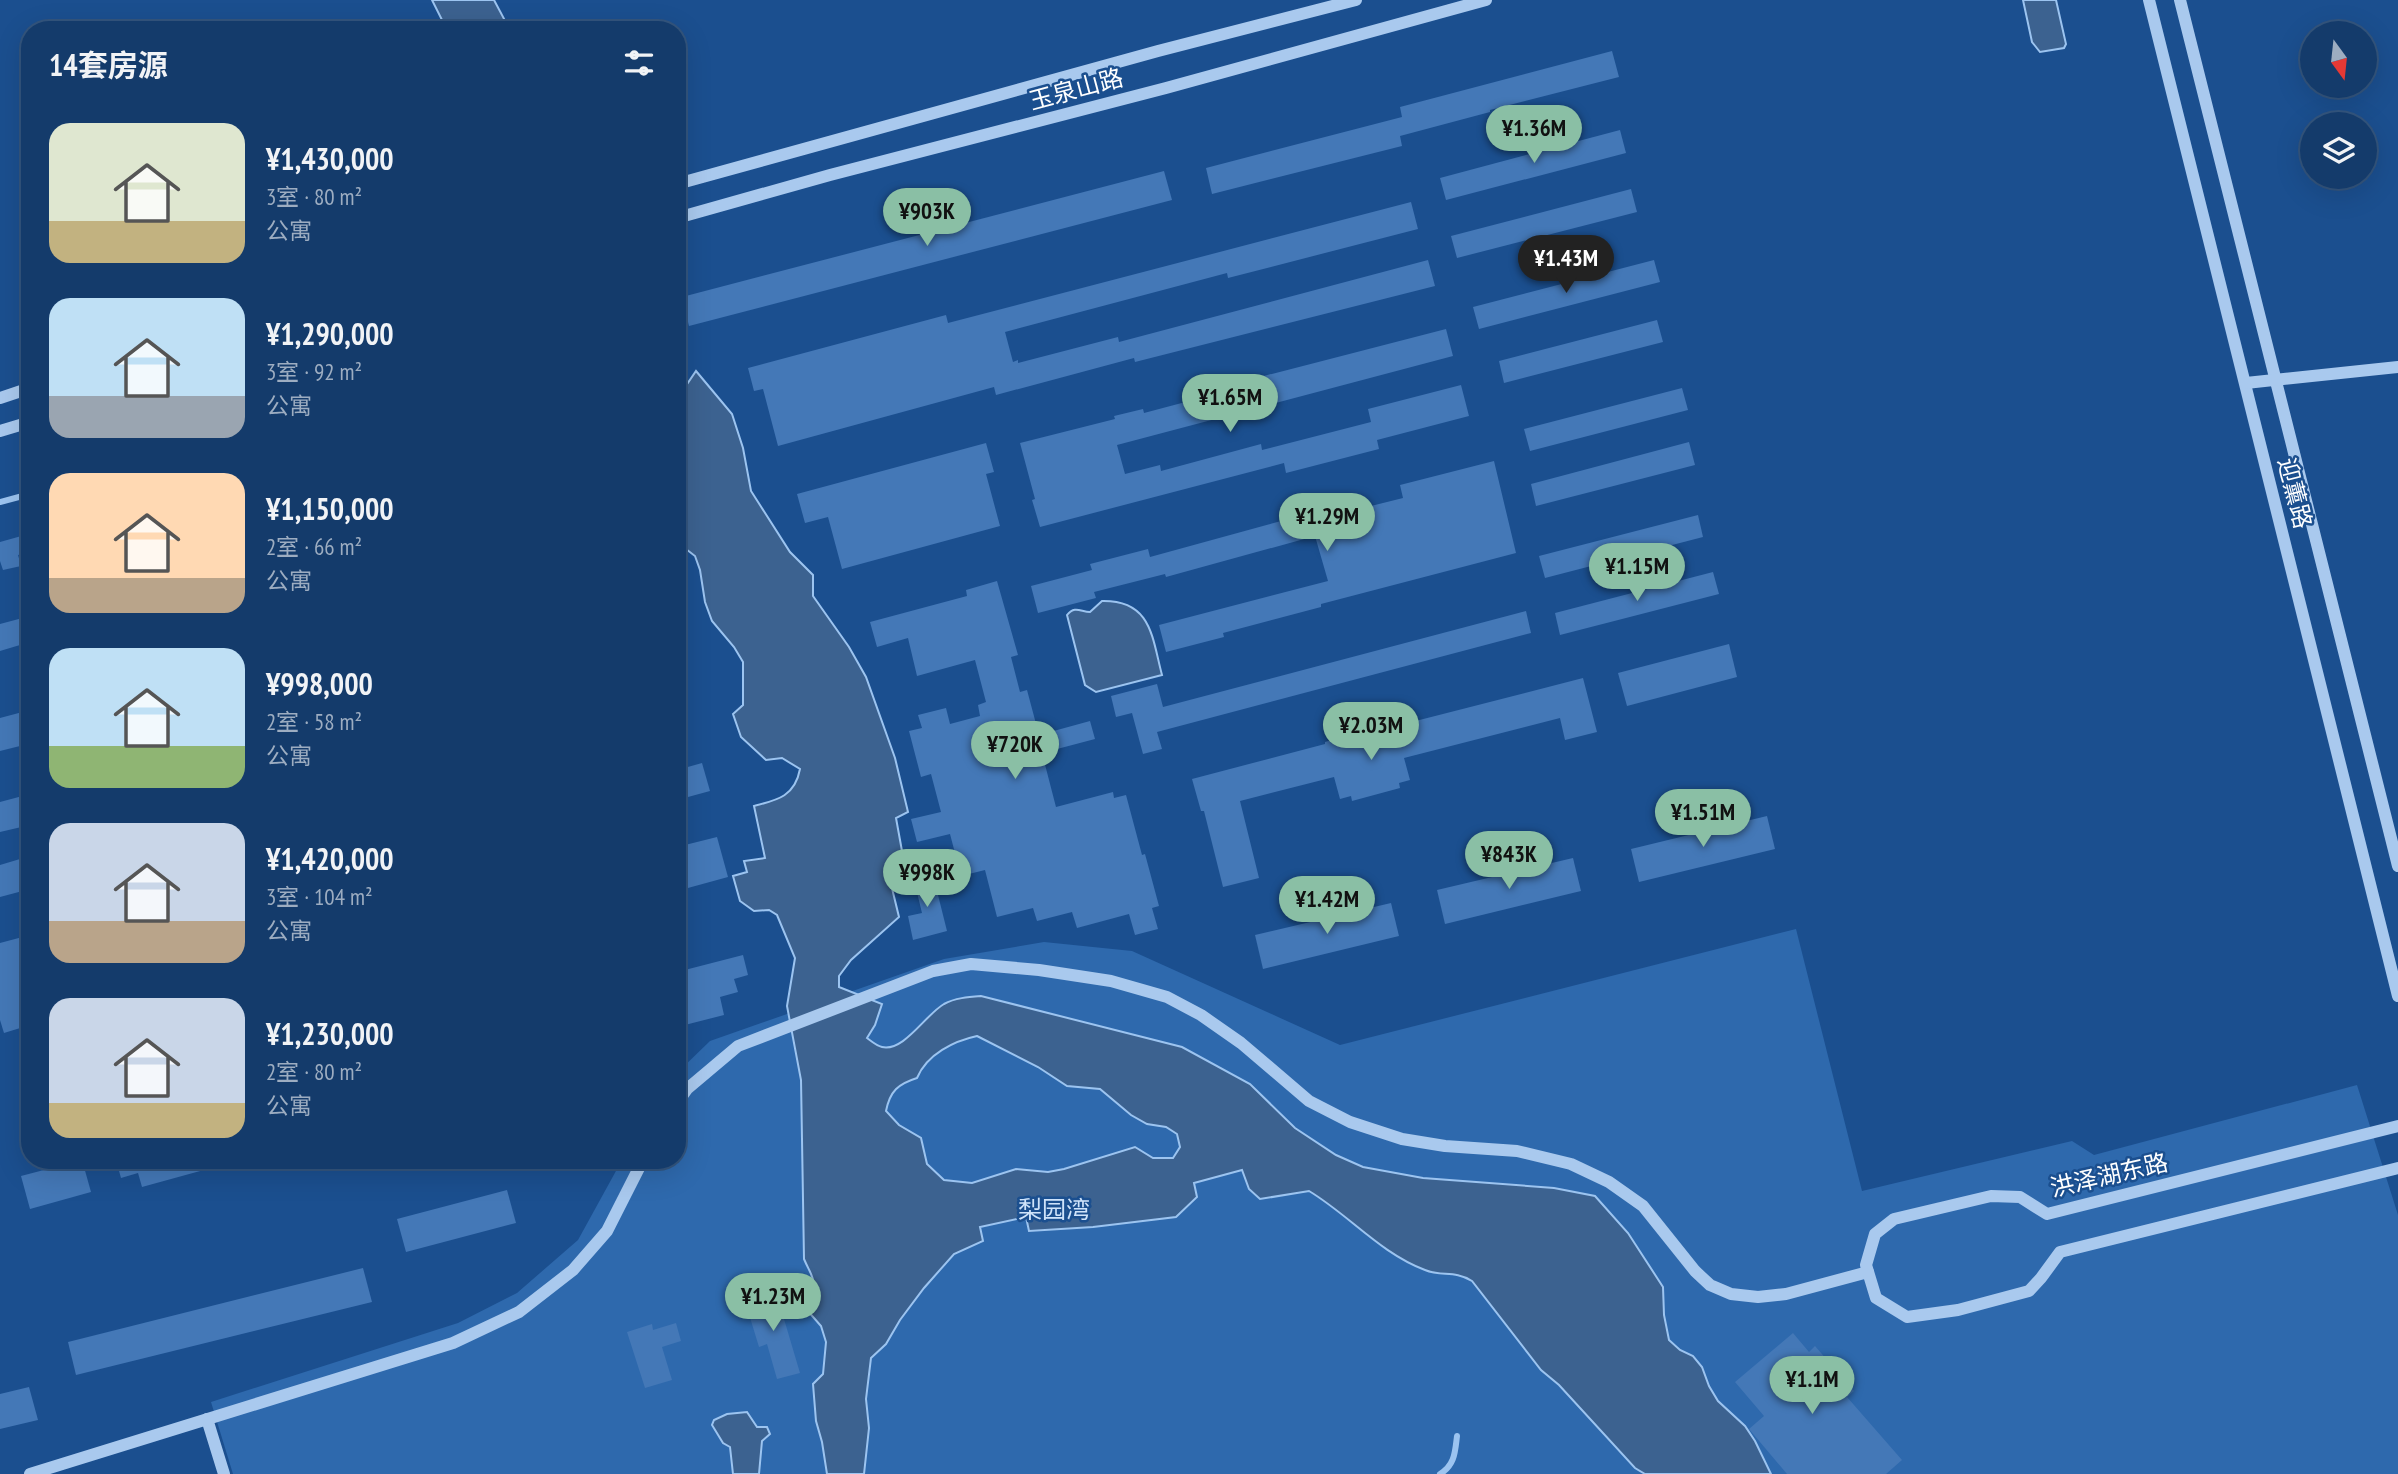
<!DOCTYPE html>
<html lang="zh">
<head>
<meta charset="utf-8">
<style>
	body { margin:0; font-family:"PT Sans Narrow","Noto Sans SC",sans-serif; background:#214673; color:#f1f3f6; height:100vh; display:flex; flex-direction:column; font-size:26px; white-space:nowrap }
	* { box-sizing:border-box; margin:0 }
	p { font-size:23px; color:#9dadc1 }
	.icon { flex:none; width:38px; height:38px; fill:none; stroke:currentColor; stroke-width:2; stroke-linecap:round; stroke-linejoin:round }
	.map { position:relative; flex:1; overflow:hidden }
	.details { position:absolute; left:21px; top:21px; width:665px; height:1148px; display:flex; flex-direction:column; background:#143b6b; border-radius:28px; box-shadow:0 7px 28px #0002,0 0 0 2px #33557e }
	.details>* { flex:none }
	.needle { width:46px; rotate:165deg }
	.controls { position:absolute; left:2300px; top:21px; display:grid; gap:14px }
	.controls a { display:grid; place-items:center; width:77px; height:77px; border-radius:50%; background:#143b6b; box-shadow:0 7px 28px #0002,0 0 0 2px #33557e; font-size:35px }
	.price { position:absolute; translate:-50% -60px; padding:0 16px; border-radius:24px; background:#8abfa5; color:#111; font-size:23px; line-height:46px; filter:drop-shadow(0 2px 4px #0008) }
	.price::after { content:''; position:absolute; left:50%; top:42px; width:21px; height:16px; margin-left:-10px; background:inherit; clip-path:polygon(0 0,100% 0,50% 100%) }
	.price.on { background:#222; color:#fff }
	ul { padding:0; list-style:none }
	li { display:flex; align-items:center; gap:21px; height:175px; padding:0 28px }
	li span { display:grid; place-items:center; flex:none; width:196px; height:140px; border-radius:21px; color:#555 }
	li>.icon { margin-inline-start:auto }
	span .icon { width:84px; height:84px; fill:#fffc; stroke-width:1 }
	li b { font-size:30px }
	h2 { display:flex; justify-content:space-between; align-items:center; height:84px; padding:0 28px; font-size:30px }
	.map>svg:first-child { display:block }
	.green { fill:#2e69ad }
	.water { fill:#3c6290; stroke:#9cc4f0; stroke-width:2; fill-rule:evenodd }
	.lines { fill:none; stroke-linecap:round; stroke-linejoin:round }
	.stream { stroke:#9cc4f0; stroke-width:6 }
	.building { fill:#4478b7 }
	.minor { stroke:#a9c9ee; stroke-width:12 }
	.labels { text-anchor:middle; dominant-baseline:central; stroke-width:5; stroke-linejoin:round; paint-order:stroke }
	.street-label { font-size:24px; fill:#fff; stroke:#1b4f8f }
	.park-label { font-size:24px; fill:#cfe3fa; stroke:#1b4f8f }
</style>
</head>
<body>
<div class="map">
<svg width="2398" height="1474" viewBox="0 0 2398 1474">
	<rect width="100%" height="100%" fill="#1b4f8f"/>
	<polygon class="green" points="1796,929 1862,1191 2072,1141 2094,1155 2357,1085 2398,1215 2398,1474 233,1474 211,1402 458,1323 517,1293 578,1240 622,1160 677,1160 677,1073 710,1041 944,959 1044,942 1132,951 1340,1045"/>
	<g class="water">
		<polygon points="432,0 494,0 510,30 447,30"/>
		<polygon points="2023,0 2056,0 2066,44 2064,48 2040,52 2032,42"/>
		<path d="M696,371L732,414L743,448L751,491L790,552L813,575V596L849,647L866,677L895,758L908,812L896,818L906,873L890,880L899,917L851,960L839,976V987L882,1004L875,1025L867,1038C871,1041 877,1046 882,1047C904,1052 925,1015 944,1004C955,998 968,997 981,996L1182,1047L1250,1084L1295,1128L1336,1155L1363,1167L1423,1178L1554,1188L1595,1196L1628,1233L1663,1287L1664,1315L1669,1340L1680,1350L1693,1356L1702,1367L1709,1386L1718,1401L1745,1426L1755,1441L1771,1474H1645L1635,1468L1559,1385L1541,1370L1472,1281C1454,1270 1442,1277 1425,1270C1380,1253 1349,1215 1309,1191L1260,1199L1249,1189L1242,1170L1194,1183L1197,1197L1176,1217L1093,1227L1029,1231L1026,1217L980,1227L983,1241L954,1254L924,1288L900,1320L886,1344L871,1358L866,1399L869,1428L864,1474H827L822,1442L816,1421L813,1384L823,1374L826,1342L821,1326L807,1310L806,1302C820,1282 812,1278 804,1259L801,1080L787,1006L795,958L777,915L769,910L754,911L740,901L733,876L747,872L744,861L765,858L754,806C778,800 795,796 800,769L782,758L766,760L741,737L733,714L743,705V662L734,647L712,621L705,602L700,570L695,556L677,542V399ZM977,1036L1038,1067L1067,1086L1100,1089L1131,1115L1147,1124L1166,1127L1177,1134L1180,1147L1173,1158H1153L1135,1147L1064,1169L1048,1172L1016,1169L972,1183L944,1180L927,1164L921,1138L899,1125L886,1111C890,1091 898,1084 917,1078C927,1054 954,1041 977,1036Z"/>
		<path d="M1102,601C1152,600 1152,638 1162,675L1096,692L1085,685L1067,615C1075,605 1081,612 1090,612Z"/>
		<polygon points="747,1412 757,1427 767,1427 770,1434 762,1441 759,1474 733,1474 730,1447 723,1443 712,1425 714,1420 727,1414"/>
	</g>
	<g class="lines">
		<g class="stream">
			<polyline points="0,502 30,494"/>
			<path d="M1440,1474C1455,1465 1455,1452 1457,1436"/>
		</g>
	</g>
	<g class="building">
		<polygon points="1612,51 1619,77 1490,110 1490,112 1400,136 1402,146 1212,194 1206,168 1402,117 1400,107"/>
		<polygon points="1620,130 1626,153 1446,200 1440,178"/>
		<polygon points="1164,171 1172,200 689,326 682,297"/>
		<polygon points="1631,189 1637,212 1457,258 1451,236"/>
		<polygon points="1411,202 1418,229 1228,278 1227,273 1005,332 1013,362 1018,360 1018,363 1118,337 1119,342 1428,260 1435,286 1135,362 1134,358 996,395 994,387 778,446 763,389 754,391 748,368 946,315 948,323"/>
		<polygon points="1654,260 1660,282 1479,329 1473,307"/>
		<polygon points="1657,320 1663,342 1504,383 1499,361"/>
		<polygon points="1446,329 1453,356 1117,445 1125,474 1160,465 1161,471 1261,444 1262,450 1371,422 1368,409 1461,385 1469,416 1377,440 1379,449 1286,473 1284,463 1040,527 1032,500 1035,499 1020,443 1115,419 1114,416 1143,409 1144,413 1257,383 1256,378"/>
		<polygon points="1682,388 1688,410 1530,451 1524,429"/>
		<polygon points="1689,442 1695,465 1536,506 1531,484"/>
		<polygon points="986,443 994,472 986,474 1000,526 842,569 828,517 805,523 797,494"/>
		<polygon points="1494,461 1516,553 1321,604 1321,607 1223,633 1224,637 1166,652 1159,625 1328,581 1315,536 1166,577 1165,574 1094,592 1096,598 1038,613 1031,586 1092,570 1090,564 1148,549 1150,557 1281,521 1283,528 1403,498 1400,485"/>
		<polygon points="1698,515 1703,537 1545,578 1539,556"/>
		<polygon points="25,535 30,552 18,555 21,566 3,570 0,561 0,542"/>
		<polygon points="1713,572 1719,594 1560,635 1555,613"/>
		<polygon points="997,581 1018,655 1011,657 1020,692 1027,690 1039,735 1090,721 1095,739 1042,753 1056,807 1113,792 1114,798 1126,795 1142,855 1145,854 1159,906 1152,908 1158,929 1135,935 1129,914 1077,928 1072,912 1037,921 1033,908 997,917 985,870 961,876 950,834 917,842 911,819 941,812 931,774 921,777 909,731 922,728 918,715 946,708 950,724 980,716 978,705 986,702 975,660 917,676 908,638 877,647 870,622 967,596 966,590"/>
		<polygon points="1526,611 1531,633 1157,732 1162,749 1143,754 1132,713 1116,717 1111,696 1157,684 1163,707"/>
		<polygon points="30,616 30,642 0,651 0,624"/>
		<polygon points="1729,644 1737,677 1627,706 1618,673"/>
		<polygon points="1583,678 1597,732 1565,740 1560,718 1404,758 1410,780 1399,783 1400,788 1352,801 1351,796 1340,799 1334,777 1240,801 1259,878 1223,887 1204,811 1201,811 1192,779 1325,744 1325,742 1338,738 1336,732 1383,720 1384,725 1395,722 1396,726"/>
		<polygon points="30,710 30,728 21,731 24,745 0,751 0,718"/>
		<polygon points="702,763 710,791 677,800 677,770"/>
		<polygon points="30,794 30,825 0,832 0,802"/>
		<polygon points="1767,816 1775,849 1639,882 1631,849"/>
		<polygon points="717,837 728,877 677,891 677,847"/>
		<polygon points="30,856 30,889 0,897 0,865"/>
		<polygon points="1573,858 1581,891 1445,924 1437,890"/>
		<polygon points="932,871 947,931 913,940 908,916 922,913 913,876"/>
		<polygon points="1391,903 1399,936 1263,969 1255,935"/>
		<polygon points="30,935 30,1025 4,1033 0,1020 0,943"/>
		<polygon points="743,955 748,975 734,979 738,992 720,997 724,1015 677,1027 677,972"/>
		<polygon points="82,1160 91,1192 30,1209 21,1176"/>
		<polygon points="116,1160 222,1160 222,1165 142,1187 138,1173 121,1178"/>
		<polygon points="507,1190 516,1223 406,1252 397,1219"/>
		<polygon points="363,1268 372,1302 76,1375 68,1342"/>
		<polygon points="776,1292 800,1373 777,1379 767,1344 759,1347 745,1301"/>
		<polygon points="676,1323 681,1341 662,1347 672,1380 645,1388 627,1332 652,1324 653,1330"/>
		<polygon points="1793,1333 1809,1352 1815,1346 1854,1391 1847,1397 1902,1460 1886,1474 1787,1474 1749,1429 1764,1416 1735,1382"/>
		<polygon points="29,1387 38,1420 0,1429 0,1394"/>
	</g>
	<g class="lines">
		<g class="minor">
			<polyline points="2149,0 2398,996"/>
			<polyline points="2180,0 2398,866"/>
			<polyline points="677,184 1158,51 1356,0"/>
			<polyline points="677,218 830,175 1166,88 1486,0"/>
			<polyline points="2246,383 2398,367"/>
			<polyline points="0,398 30,388"/>
			<polyline points="0,431 30,422"/>
			<polyline points="677,1103 687,1089 738,1046 933,971 971,964 1039,970 1111,981 1167,997 1201,1015 1241,1043 1309,1101 1350,1122 1402,1139 1445,1146 1517,1151 1571,1164 1609,1182 1643,1206 1695,1271 1710,1285 1731,1294 1758,1297 1786,1294 1868,1272"/>
			<polyline points="2398,1126 2047,1214 2020,1197 1991,1196 1894,1219 1875,1234 1866,1265 1876,1298 1907,1317 1958,1310 2029,1291 2041,1278 2060,1252 2398,1168"/>
			<polyline points="207,1419 224,1474"/>
			<polyline points="30,1474 453,1343 519,1312 573,1270 607,1231 643,1160"/>
		</g>
	</g>
	<g class="labels">
		<g class="street-label">
			<text transform="translate(1076 89) rotate(-15)">玉泉山路</text>
			<text transform="translate(2295 493) rotate(76)">迎薰路</text>
			<text transform="translate(2109 1175) rotate(-13)">洪泽湖东路</text>
		</g>
		<g class="park-label">
			<text x="1054" y="1209">梨园湾</text>
		</g>
	</g>
</svg>
<div class="controls">
<a><svg class="needle" viewBox="-14 -14 28 28"><path d="M0-13l5 13h-10z" fill="#e53935"/><path d="M0 13l5-13h-10z" fill="#9dadc1"/></svg></a>
<a><svg class="icon" aria-label="layers" viewBox="0 0 24 24"><path d="M12 4l9 5-9 5-9-5zM3 14l9 5 9-5"/></svg></a>
</div>
<b class="price" style="left:1534px;top:165px">¥1.36M</b>
<b class="price" style="left:927px;top:248px">¥903K</b>
<b class="price on" style="left:1566px;top:295px">¥1.43M</b>
<b class="price" style="left:1230px;top:434px">¥1.65M</b>
<b class="price" style="left:1327px;top:553px">¥1.29M</b>
<b class="price" style="left:1637px;top:603px">¥1.15M</b>
<b class="price" style="left:1371px;top:762px">¥2.03M</b>
<b class="price" style="left:1015px;top:781px">¥720K</b>
<b class="price" style="left:1703px;top:849px">¥1.51M</b>
<b class="price" style="left:1509px;top:891px">¥843K</b>
<b class="price" style="left:927px;top:909px">¥998K</b>
<b class="price" style="left:1327px;top:936px">¥1.42M</b>
<b class="price" style="left:773px;top:1333px">¥1.23M</b>
<b class="price" style="left:1812px;top:1416px">¥1.1M</b>
<section class="details">
<h2>14套房源<svg class="icon" aria-label="filters" viewBox="0 0 24 24"><path d="M4 7h16M4 17h16"/><circle cx="9" cy="7" r="2"/><circle cx="15" cy="17" r="2"/></svg></h2>
<ul>
<li><span style="background:linear-gradient(#dfe7d0 70%,#c2b280 0)"><svg class="icon" aria-label="home" viewBox="0 0 24 24"><path d="M3 11l9-7 9 7M6 9v11h12V9"/></svg></span><div><b>¥1,430,000</b><p>3室 · 80 m²</p><p>公寓</p></div></li>
<li><span style="background:linear-gradient(#bfe0f5 70%,#9aa5b1 0)"><svg class="icon" aria-label="home" viewBox="0 0 24 24"><path d="M3 11l9-7 9 7M6 9v11h12V9"/></svg></span><div><b>¥1,290,000</b><p>3室 · 92 m²</p><p>公寓</p></div></li>
<li><span style="background:linear-gradient(#ffd9b3 75%,#b9a48a 0)"><svg class="icon" aria-label="home" viewBox="0 0 24 24"><path d="M3 11l9-7 9 7M6 9v11h12V9"/></svg></span><div><b>¥1,150,000</b><p>2室 · 66 m²</p><p>公寓</p></div></li>
<li><span style="background:linear-gradient(#bfe0f5 70%,#8fb573 0)"><svg class="icon" aria-label="home" viewBox="0 0 24 24"><path d="M3 11l9-7 9 7M6 9v11h12V9"/></svg></span><div><b>¥998,000</b><p>2室 · 58 m²</p><p>公寓</p></div></li>
<li><span style="background:linear-gradient(#c9d6e8 70%,#b9a48a 0)"><svg class="icon" aria-label="home" viewBox="0 0 24 24"><path d="M3 11l9-7 9 7M6 9v11h12V9"/></svg></span><div><b>¥1,420,000</b><p>3室 · 104 m²</p><p>公寓</p></div></li>
<li><span style="background:linear-gradient(#c9d6e8 75%,#c2b280 0)"><svg class="icon" aria-label="home" viewBox="0 0 24 24"><path d="M3 11l9-7 9 7M6 9v11h12V9"/></svg></span><div><b>¥1,230,000</b><p>2室 · 80 m²</p><p>公寓</p></div></li>
</ul>
</section>
</div>
</body>
</html>
